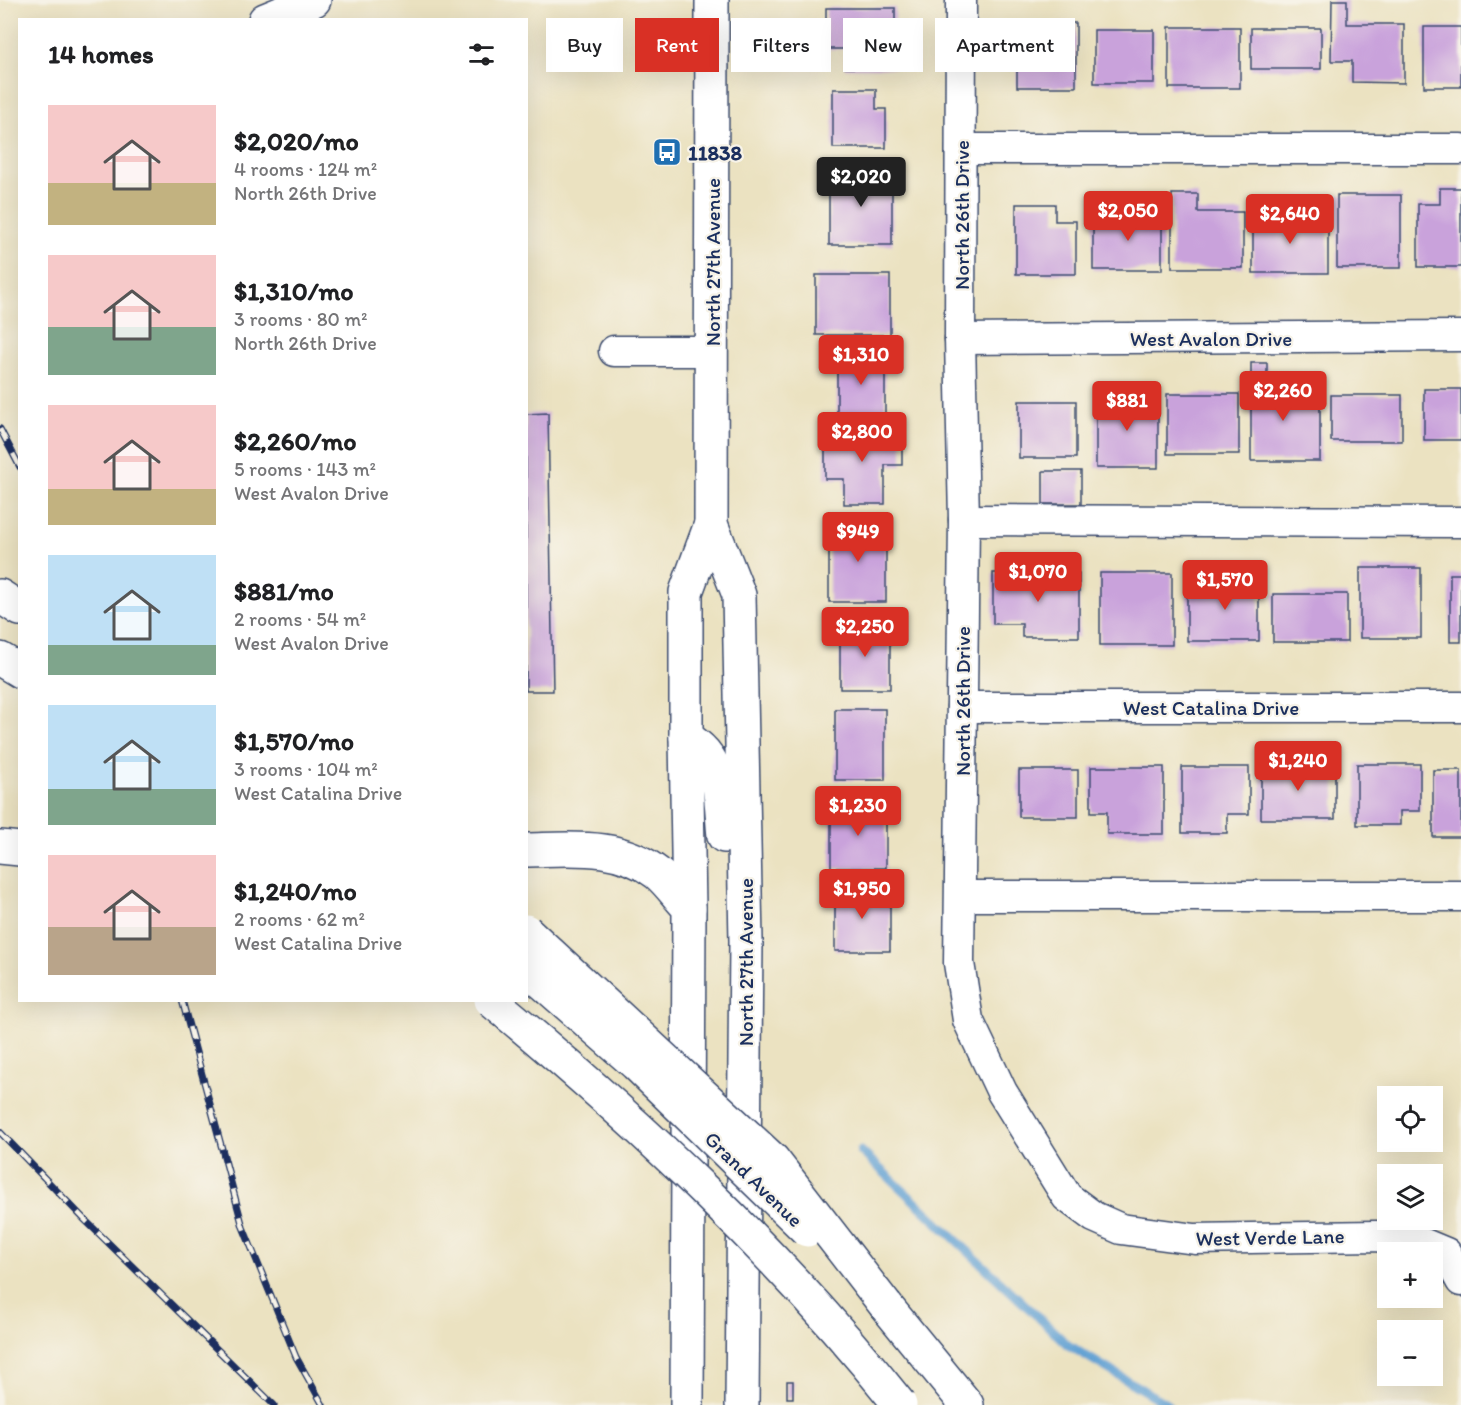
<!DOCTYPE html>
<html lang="en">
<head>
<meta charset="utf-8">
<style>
	body { margin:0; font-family:Itim,sans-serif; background:#f6f6f6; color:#202124; height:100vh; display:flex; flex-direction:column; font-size:22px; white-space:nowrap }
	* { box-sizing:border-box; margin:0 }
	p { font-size:20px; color:#757577 }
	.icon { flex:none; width:33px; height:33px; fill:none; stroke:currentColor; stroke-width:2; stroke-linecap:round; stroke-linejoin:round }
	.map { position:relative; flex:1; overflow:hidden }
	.drawer { position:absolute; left:18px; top:18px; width:510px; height:984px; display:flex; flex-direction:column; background:#fff; border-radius:0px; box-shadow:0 6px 24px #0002 }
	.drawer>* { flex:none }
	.hud { position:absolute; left:546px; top:18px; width:570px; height:54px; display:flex; gap:12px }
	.tools { position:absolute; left:1377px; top:1086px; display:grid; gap:12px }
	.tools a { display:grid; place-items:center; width:66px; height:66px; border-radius:0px; background:#fff; box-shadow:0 6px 24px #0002; font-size:30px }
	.price { position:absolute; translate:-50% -51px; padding:0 14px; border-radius:6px; background:#d93025; color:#fff; font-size:20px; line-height:39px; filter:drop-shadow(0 2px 3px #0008) }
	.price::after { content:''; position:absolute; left:50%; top:36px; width:18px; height:14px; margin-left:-9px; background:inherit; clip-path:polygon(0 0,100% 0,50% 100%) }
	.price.active { background:#222; color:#fff }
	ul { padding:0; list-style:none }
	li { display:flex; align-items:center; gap:18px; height:150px; padding:0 30px }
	li span { display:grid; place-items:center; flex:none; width:168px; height:120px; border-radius:0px; color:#555 }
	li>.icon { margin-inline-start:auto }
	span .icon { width:72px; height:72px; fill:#fffc; stroke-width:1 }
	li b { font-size:26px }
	h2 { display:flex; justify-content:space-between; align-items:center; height:72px; padding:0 30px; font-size:26px }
	.tag { padding:0 21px; border-radius:0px; background:#fff; box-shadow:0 6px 24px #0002; font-size:21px; line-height:54px }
	.tag.active { background:#d93025; color:#fff }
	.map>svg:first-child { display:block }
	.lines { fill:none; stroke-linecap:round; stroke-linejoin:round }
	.stream { stroke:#61a0d3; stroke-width:9 }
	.building { fill:#c9a2db }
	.minor-casing { stroke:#3a4a6d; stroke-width:33 }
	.major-casing { stroke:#3a4a6d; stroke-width:36 }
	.highway-casing { stroke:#3a4a6d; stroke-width:36 }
	.minor { stroke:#fff; stroke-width:30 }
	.major { stroke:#fff; stroke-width:33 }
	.highway { stroke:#fff; stroke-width:33 }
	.rail-casing { stroke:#1b2f5e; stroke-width:7 }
	.rail { stroke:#f7f3e8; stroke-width:4.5; stroke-dasharray:14; stroke-linecap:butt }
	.major-bridge-casing { stroke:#3a4a6d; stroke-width:36; stroke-linecap:butt }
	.major-bridge { stroke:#fff; stroke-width:33 }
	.labels { text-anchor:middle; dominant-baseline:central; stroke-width:4.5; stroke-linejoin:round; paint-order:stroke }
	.poi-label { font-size:21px; font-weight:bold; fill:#1b2f5e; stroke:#f7f3e8; text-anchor:start }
	.street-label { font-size:21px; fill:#1b2f5e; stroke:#f7f3e8 }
</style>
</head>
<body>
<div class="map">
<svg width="1461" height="1405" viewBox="0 0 1461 1405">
	<rect width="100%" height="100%" fill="#f7f3e8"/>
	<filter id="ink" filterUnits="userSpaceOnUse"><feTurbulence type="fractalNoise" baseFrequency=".0167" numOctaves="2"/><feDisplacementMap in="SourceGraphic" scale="12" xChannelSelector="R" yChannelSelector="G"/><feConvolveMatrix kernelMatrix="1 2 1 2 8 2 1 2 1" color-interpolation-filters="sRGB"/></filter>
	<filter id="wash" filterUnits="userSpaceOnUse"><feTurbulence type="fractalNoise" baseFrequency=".008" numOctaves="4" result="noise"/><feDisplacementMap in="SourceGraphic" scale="24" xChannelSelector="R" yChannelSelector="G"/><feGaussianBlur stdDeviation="1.35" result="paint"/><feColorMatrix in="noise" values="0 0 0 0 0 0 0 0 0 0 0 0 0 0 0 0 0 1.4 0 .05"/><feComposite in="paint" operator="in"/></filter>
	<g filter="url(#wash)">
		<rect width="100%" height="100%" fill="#ebe2c1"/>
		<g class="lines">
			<polyline class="stream" points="861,1151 1068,1345 1168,1405"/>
		</g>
		<g id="blocks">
			<g class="building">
				<polygon points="1332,0 1347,0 1347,24 1404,24 1404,83 1352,82 1352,61 1331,61"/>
				<polygon points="826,8 895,8 895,68 845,68 845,49 826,49"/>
				<rect x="1017" y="23" width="59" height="64"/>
				<rect x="1169" y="27" width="71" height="61"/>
				<rect x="1424" y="27" width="37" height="60"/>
				<rect x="1251" y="28" width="70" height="41"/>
				<rect x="1094" y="30" width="60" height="53"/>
				<polygon points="833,89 876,89 876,109 886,109 886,148 833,148"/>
				<rect x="829" y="171" width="63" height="74"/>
				<polygon points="1440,188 1461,188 1461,267 1418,267 1418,204 1440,204"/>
				<polygon points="1172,194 1198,194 1198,212 1243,212 1243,268 1172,268"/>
				<rect x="1337" y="195" width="64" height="73"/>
				<polygon points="1016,204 1055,204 1055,221 1076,221 1076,274 1016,274"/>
				<rect x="1093" y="213" width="69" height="57"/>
				<rect x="1253" y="217" width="75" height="56"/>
				<rect x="816" y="275" width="74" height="60"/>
				<rect x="837" y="356" width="48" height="61"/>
				<polygon points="1251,363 1267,363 1267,393 1320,393 1320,461 1251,461"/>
				<rect x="1424" y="389" width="37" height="51"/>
				<rect x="1167" y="394" width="72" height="60"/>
				<rect x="1331" y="395" width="71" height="46"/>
				<rect x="1096" y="397" width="62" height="71"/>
				<rect x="1019" y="401" width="57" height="57"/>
				<polygon points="548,413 553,691 526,691 526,414"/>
				<polygon points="825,432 902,432 902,465 885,465 885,504 844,504 844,479 825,479"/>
				<rect x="1043" y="471" width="38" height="33"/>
				<rect x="829" y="524" width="57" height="78"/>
				<rect x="1360" y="568" width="61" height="70"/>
				<polygon points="993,573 1079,573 1079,637 1022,637 1022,624 993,624"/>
				<rect x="1100" y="573" width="72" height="72"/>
				<rect x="1450" y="574" width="11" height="68"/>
				<polygon points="1208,577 1259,577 1259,641 1187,641 1187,594 1208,594"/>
				<rect x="1273" y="594" width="74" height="48"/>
				<rect x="840" y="627" width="50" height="62"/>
				<rect x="835" y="709" width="50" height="71"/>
				<polygon points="1357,764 1420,764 1420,811 1400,811 1400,825 1357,825"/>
				<rect x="1261" y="766" width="74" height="53"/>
				<polygon points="1091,767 1164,767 1164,834 1107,834 1107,812 1091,812"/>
				<polygon points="1182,767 1249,767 1249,814 1227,814 1227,833 1182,833"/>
				<rect x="1019" y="770" width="59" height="47"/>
				<rect x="1433" y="770" width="28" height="67"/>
				<rect x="831" y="806" width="55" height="62"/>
				<rect x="835" y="889" width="55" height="62"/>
				<rect x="787" y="1381" width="6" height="17"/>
			</g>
		</g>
	</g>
	<g filter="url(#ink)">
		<use href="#blocks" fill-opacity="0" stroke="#3a4a6d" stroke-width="1.5"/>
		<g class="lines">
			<g class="minor-casing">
				<g id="minor">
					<polyline points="961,0 960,339 964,520 959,963 968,1020 1002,1092 1067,1197 1094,1217 1121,1229 1195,1239 1375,1236 1415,1240 1446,1253 1461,1281"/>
					<polyline points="961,149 1461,149"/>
					<polyline points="960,339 1461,336"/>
					<polyline points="614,351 711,351"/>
					<polyline points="964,520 1461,522"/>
					<polyline points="962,707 1461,707"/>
					<polyline points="961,896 1461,896"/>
				</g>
			</g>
			<g class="major-casing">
				<g id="major">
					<polyline points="265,20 314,0"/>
					<polyline points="0,596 20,609"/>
					<polyline points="0,659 20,671"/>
					<polyline points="689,908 686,737 686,592 711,524"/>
					<polyline points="886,1306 967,1405"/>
				</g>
			</g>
			<g class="highway-casing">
				<g id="highway">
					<polyline points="712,0 711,524 739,595 746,941 742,1405"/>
					<path d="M686,737C693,742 702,748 707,756C723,778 721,810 724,836"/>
					<polyline points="0,847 20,849"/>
					<path d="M526,850C572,849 619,843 657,873C669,883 678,897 689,908L687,1405"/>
				</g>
			</g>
			<use href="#minor" class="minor"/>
			<use href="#major" class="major"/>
			<use href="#highway" class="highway"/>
			<g class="rail-casing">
				<g id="rail">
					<polyline points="0,429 20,467"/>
					<polyline points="182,1000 243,1227 296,1357 323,1405"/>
					<polyline points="0,1132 85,1220 274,1405"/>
				</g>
			</g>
			<use href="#rail" class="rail"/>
			<g class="major-bridge-casing">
				<g id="major-bridge">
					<polyline points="526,931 773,1160 886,1306"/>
					<polyline points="526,968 636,1064 807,1230"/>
					<path d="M491,1000C638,1122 781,1255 900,1405"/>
				</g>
			</g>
			<use href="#major-bridge" class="major-bridge"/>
		</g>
	</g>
	<defs>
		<g id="bus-square" transform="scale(1.5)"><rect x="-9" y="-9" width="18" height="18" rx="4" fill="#1f6fb2" stroke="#f7f3e8"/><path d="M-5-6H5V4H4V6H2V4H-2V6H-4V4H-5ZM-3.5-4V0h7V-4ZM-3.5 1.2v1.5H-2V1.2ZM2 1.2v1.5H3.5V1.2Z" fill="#fff"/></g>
	</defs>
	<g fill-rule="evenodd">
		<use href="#bus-square" x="667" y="152"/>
	</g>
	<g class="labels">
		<g class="poi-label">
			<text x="688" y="152">11838</text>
		</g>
		<g class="street-label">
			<text transform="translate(961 215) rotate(-90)">North 26th Drive</text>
			<text transform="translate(712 262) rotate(-90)">North 27th Avenue</text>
			<text x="1211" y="338">West Avalon Drive</text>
			<text transform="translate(962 701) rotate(-90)">North 26th Drive</text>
			<text x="1211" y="707">West Catalina Drive</text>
			<text transform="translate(745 962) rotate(-90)">North 27th Avenue</text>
			<text transform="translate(754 1179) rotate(44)">Grand Avenue</text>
			<text transform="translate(1270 1237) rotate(-1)">West Verde Lane</text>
		</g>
	</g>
</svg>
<div class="tools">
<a><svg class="icon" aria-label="locate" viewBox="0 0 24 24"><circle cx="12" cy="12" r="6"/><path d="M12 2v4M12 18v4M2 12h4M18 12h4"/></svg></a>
<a><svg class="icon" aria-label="layers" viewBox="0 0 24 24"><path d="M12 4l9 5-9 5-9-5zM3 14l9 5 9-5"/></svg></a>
<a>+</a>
<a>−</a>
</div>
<b class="price active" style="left:861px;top:208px">$2,020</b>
<b class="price" style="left:1128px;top:242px">$2,050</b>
<b class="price" style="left:1290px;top:245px">$2,640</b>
<b class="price" style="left:861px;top:386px">$1,310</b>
<b class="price" style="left:1283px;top:422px">$2,260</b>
<b class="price" style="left:1127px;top:432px">$881</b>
<b class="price" style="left:862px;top:463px">$2,800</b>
<b class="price" style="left:858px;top:563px">$949</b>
<b class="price" style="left:1038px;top:603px">$1,070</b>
<b class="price" style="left:1225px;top:611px">$1,570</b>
<b class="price" style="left:865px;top:658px">$2,250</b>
<b class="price" style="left:1298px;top:792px">$1,240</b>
<b class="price" style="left:858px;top:837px">$1,230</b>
<b class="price" style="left:862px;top:920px">$1,950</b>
<div class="hud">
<a class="tag">Buy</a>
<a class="tag active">Rent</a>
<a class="tag">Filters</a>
<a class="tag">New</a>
<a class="tag">Apartment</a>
</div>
<section class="drawer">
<h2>14 homes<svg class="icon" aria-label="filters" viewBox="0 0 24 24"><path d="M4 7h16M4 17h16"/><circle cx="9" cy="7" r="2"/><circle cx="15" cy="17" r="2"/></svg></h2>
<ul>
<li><span style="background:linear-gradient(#f6c9c9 65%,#c2b280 0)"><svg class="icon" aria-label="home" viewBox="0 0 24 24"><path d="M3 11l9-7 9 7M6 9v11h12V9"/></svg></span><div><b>$2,020/mo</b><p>4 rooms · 124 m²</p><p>North 26th Drive</p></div></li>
<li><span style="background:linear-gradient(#f6c9c9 60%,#7fa58c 0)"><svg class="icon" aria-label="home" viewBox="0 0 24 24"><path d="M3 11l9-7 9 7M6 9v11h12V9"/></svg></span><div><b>$1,310/mo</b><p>3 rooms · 80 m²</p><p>North 26th Drive</p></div></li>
<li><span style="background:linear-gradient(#f6c9c9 70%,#c2b280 0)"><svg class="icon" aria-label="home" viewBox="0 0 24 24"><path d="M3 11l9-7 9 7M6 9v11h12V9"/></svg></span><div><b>$2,260/mo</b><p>5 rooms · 143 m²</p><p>West Avalon Drive</p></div></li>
<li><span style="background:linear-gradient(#bfe0f5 75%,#7fa58c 0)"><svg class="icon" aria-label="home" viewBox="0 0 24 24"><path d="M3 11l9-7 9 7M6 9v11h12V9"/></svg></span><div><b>$881/mo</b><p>2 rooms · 54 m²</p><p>West Avalon Drive</p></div></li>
<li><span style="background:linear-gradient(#bfe0f5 70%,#7fa58c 0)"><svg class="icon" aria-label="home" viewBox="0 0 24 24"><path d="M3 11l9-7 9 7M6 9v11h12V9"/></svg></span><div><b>$1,570/mo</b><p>3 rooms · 104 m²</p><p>West Catalina Drive</p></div></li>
<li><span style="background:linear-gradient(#f6c9c9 60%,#b9a48a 0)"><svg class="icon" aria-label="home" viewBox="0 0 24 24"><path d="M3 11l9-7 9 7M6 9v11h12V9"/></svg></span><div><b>$1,240/mo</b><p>2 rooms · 62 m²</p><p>West Catalina Drive</p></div></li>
</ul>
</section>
</div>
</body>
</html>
